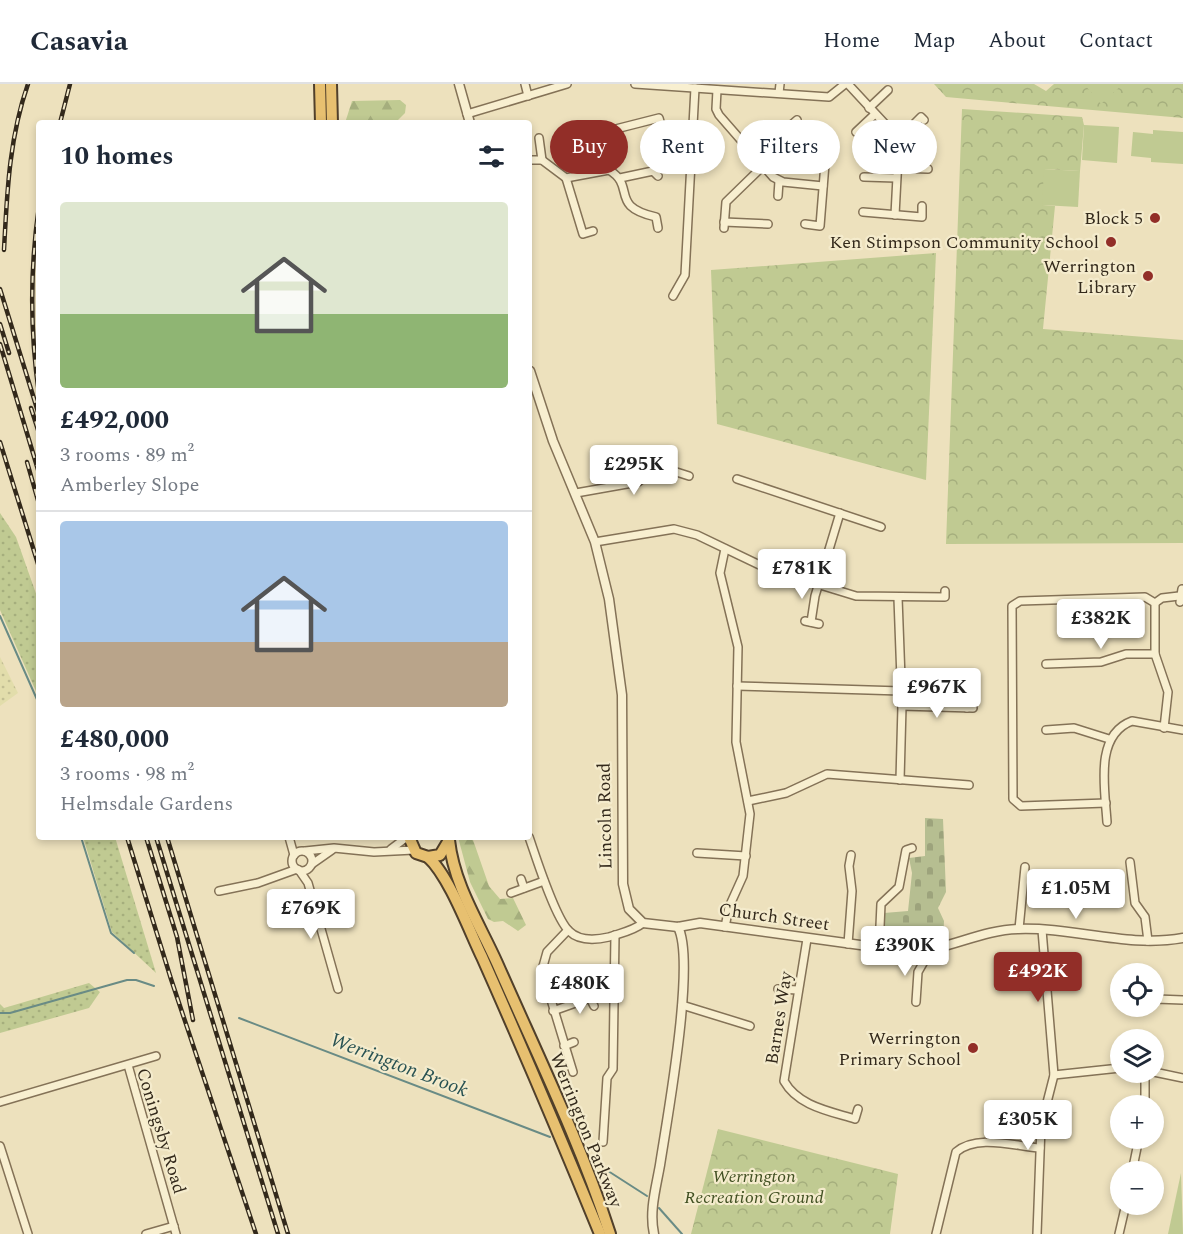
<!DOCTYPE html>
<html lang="en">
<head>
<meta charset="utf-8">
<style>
	body { margin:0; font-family:Spectral,serif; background:#f2f2f3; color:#1f2937; height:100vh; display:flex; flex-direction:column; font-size:22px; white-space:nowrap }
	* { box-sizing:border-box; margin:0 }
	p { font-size:20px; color:#747a83 }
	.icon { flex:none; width:33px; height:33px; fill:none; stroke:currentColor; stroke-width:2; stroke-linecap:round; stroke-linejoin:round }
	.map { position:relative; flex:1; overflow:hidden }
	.details { position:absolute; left:36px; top:36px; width:496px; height:720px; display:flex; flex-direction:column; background:#fff; border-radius:6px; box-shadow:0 3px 9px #0003 }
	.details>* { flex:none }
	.banner { position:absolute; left:550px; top:36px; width:542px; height:54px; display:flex; gap:12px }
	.controls { position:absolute; left:1110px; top:879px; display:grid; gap:12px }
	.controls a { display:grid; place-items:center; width:54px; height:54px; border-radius:50%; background:#fff; box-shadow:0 3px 9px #0003; font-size:30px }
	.price { position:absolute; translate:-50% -51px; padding:0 14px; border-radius:6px; background:#fff; color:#222; font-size:20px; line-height:39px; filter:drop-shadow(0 2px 3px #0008) }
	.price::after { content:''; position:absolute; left:50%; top:36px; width:18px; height:14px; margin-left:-9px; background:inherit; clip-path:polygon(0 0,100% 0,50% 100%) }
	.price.selected { background:#922e28; color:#fff }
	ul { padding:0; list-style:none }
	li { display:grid; align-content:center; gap:12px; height:318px; padding:0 24px }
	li+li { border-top:2px solid #e0e1e3 }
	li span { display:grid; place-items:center; height:186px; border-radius:6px; color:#555 }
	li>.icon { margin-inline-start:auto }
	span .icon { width:108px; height:108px; fill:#fffc; stroke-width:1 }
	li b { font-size:26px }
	h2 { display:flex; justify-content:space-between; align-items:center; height:72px; padding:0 24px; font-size:26px }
	.pill { padding:0 21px; border-radius:27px; background:#fff; box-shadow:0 3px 9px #0003; font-size:21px; line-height:54px }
	.pill.selected { background:#922e28; color:#fff }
	header { display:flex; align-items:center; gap:36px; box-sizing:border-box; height:84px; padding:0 30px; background:#fff; border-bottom:2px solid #e0e1e3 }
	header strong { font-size:28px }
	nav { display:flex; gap:33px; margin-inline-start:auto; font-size:21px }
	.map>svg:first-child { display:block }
	.farmland { fill:url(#farmland-dots) }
	.grass { fill:url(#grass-dots) }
	.forest { fill:url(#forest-firs) }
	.cemetery { fill:url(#cemetery-stones) }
	.park { fill:url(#park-crowns) }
	.garden { fill:#c0ca92 }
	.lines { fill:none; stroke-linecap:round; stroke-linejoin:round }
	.stream { stroke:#698b85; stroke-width:2 }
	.minor-casing { stroke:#847257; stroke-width:10 }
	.tertiary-casing { stroke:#847257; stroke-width:11 }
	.trunk-casing { stroke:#51402b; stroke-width:14 }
	.minor { stroke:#f8efd0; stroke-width:7 }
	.tertiary { stroke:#f8efd0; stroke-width:8 }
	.trunk { stroke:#e7c070; stroke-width:10 }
	.rail-casing { stroke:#33291b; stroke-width:4.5 }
	.rail { stroke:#f4ebcc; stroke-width:2; stroke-dasharray:7; stroke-linecap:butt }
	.poi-dot { fill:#922e28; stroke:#f4ebcc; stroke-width:2 }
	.labels { text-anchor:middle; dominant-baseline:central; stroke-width:4.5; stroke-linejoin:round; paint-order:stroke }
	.poi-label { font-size:18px; fill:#33291b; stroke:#f4ebcc; text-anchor:end }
	.street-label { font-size:18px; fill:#33291b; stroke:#f4ebcc }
	.park-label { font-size:18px; font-style:italic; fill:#415022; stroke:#f4ebcc }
	.water-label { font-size:20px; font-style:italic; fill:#2a5353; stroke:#f4ebcc }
</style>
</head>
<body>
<header>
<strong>Casavia</strong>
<nav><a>Home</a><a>Map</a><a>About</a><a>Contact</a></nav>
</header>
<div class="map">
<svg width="1183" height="1150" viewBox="0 0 1183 1150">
	<defs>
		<pattern id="farmland-dots" width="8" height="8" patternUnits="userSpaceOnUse" patternTransform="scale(1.5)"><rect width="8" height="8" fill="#e2ddab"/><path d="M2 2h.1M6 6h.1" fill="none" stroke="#c2be93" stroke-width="1.8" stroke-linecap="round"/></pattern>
		<pattern id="grass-dots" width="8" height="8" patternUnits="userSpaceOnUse" patternTransform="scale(1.5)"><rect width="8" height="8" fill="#c0ca92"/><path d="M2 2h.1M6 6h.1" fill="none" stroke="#a5ae7d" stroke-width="1.8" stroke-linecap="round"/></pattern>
		<pattern id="forest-firs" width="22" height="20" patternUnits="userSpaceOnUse" patternTransform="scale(1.5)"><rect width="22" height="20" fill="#c0ca92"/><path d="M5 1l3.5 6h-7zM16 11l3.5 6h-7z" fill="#a5ae7d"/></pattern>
		<pattern id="cemetery-stones" width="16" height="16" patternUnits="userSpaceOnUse" patternTransform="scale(1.5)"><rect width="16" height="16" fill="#b6be91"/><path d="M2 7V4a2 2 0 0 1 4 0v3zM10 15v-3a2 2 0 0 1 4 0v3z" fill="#9da37c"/></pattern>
		<pattern id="park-crowns" width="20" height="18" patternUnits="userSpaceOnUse" patternTransform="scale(1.5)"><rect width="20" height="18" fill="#c0ca92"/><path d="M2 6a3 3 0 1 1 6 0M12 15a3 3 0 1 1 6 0" fill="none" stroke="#a5ae7d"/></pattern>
	</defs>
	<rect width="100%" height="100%" fill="#ede1bd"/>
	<polygon class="farmland" points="0,573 18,609 0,622"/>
	<g class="grass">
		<polygon points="0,429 16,453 39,518 39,614 0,526"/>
		<polygon points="911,597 963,599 964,616 962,620 912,620 907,615 907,602"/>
		<polygon points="83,753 115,753 156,889 112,848"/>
		<polygon points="89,899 100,908 89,924 0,949 0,920 4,924"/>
	</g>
	<g class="forest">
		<polygon points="400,16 406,21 405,29 397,37 345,39 352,17"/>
		<polygon points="458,753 472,753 489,802 500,815 513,814 526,841 518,847 503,837 494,838 488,835 470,798"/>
	</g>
	<polygon class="cemetery" points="925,734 943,735 946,808 938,824 944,837 943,860 905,861 883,859 884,829 908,827 912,789 909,774 925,772"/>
	<g class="park">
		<polygon points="934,0 1034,0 1046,7 1054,0 1183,0 1183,34 946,13"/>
		<polygon points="962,25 1082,33 1084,41 1080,87 1045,85 1043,121 1055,122 1043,245 1183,256 1183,459 946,460"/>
		<polygon points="936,169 926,396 717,340 711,186"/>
		<polygon points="718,1045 898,1090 890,1150 691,1150"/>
	</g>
	<g class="garden">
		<polygon points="1084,0 1123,0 1101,20"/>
		<polygon points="1084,41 1119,43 1117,79 1082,76"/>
		<polygon points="1153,46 1183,48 1183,80 1151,78 1151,74 1131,72 1133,48 1153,50"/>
		<polygon points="1044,85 1080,87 1078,123 1042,121"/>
		<polygon points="1181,1089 1183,1150 1168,1150"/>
	</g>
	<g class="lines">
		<g class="stream">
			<polyline points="0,532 39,620"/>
			<polyline points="81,753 111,849 134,869"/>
			<polyline points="0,929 10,929 127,896 136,896 154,902"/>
			<polyline points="239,934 550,1053"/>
			<polyline points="591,1076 647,1112"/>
			<polyline points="659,1124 682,1150"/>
		</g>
		<g class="minor-casing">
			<g id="minor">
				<polyline points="525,0 528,12"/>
				<polyline points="635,0 829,13 845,0"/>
				<polyline points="848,0 899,55 895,131"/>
				<polyline points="717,6 716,25 719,31 773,93 783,98 823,102"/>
				<polyline points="779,9 780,0"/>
				<polyline points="869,24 888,6"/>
				<polyline points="467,30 567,0"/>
				<polyline points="856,48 874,31"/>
				<polyline points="539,54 542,76"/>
				<polyline points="899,55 921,33 924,36"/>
				<polyline points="755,72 797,36"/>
				<path d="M530,76H542L566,94L609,86C637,103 608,122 656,133L658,144"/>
				<polyline points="898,84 928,85"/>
				<polyline points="605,85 599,58 604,48 659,34 661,41"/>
				<polyline points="864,93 896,94"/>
				<polyline points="566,94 583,150 593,147"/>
				<polyline points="620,94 653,87 658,92"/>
				<polyline points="778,112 779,97"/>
				<polyline points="863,128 922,133 922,122"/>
				<polyline points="724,138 768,140"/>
				<polyline points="805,140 820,142 826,67"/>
				<polyline points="724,144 726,118 763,82"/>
				<polyline points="673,212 685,191 695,4"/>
				<polyline points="737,395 881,443"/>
				<polyline points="576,409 638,398 651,388 667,385 689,392"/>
				<polyline points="595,458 674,445 697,451 768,485 856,512 945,513 945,507"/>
				<polyline points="898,514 902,622 900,696"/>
				<polyline points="1180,518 1182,505"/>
				<polyline points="1155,519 1162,514 1179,512"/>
				<polyline points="805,537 819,540"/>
				<polyline points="811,538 815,512 840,429"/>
				<polyline points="1046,580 1101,578 1126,570 1155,570"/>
				<polyline points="901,593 974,597"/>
				<polyline points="737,602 901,607"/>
				<polyline points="902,622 973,624"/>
				<polyline points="967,624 968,596"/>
				<polyline points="1046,646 1074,644 1109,655"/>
				<polyline points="748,717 786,709 827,690 969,701"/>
				<polyline points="1106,719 1021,722 1013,715 1012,522 1020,517 1145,513 1155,519 1155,570 1168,608 1164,644"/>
				<path d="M1107,738C1105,705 1094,651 1132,637L1183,646"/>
				<polyline points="289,753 294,771"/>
				<path d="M529,753C536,773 555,834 569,847C579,857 596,856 609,853C621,849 633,847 643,839"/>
				<polyline points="391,765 407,753"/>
				<polyline points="305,767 334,764 374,768 414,766"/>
				<circle cx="302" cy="777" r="10"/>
				<polyline points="697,769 746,772"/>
				<polyline points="1130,778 1135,819 1145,833 1148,857"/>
				<polyline points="312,780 332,766"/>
				<polyline points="299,786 308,799 338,905"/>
				<polyline points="521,795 524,804"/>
				<polyline points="219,807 258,799 297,785"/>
				<polyline points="511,809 544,797"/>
				<polyline points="725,843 729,823 743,792 750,730 736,658 738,563 720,489 725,465"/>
				<polyline points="1019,845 1025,783"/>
				<polyline points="568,846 547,868 542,886 573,988"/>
				<path d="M807,855L784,997C798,1022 829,1027 855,1035L858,1025"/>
				<polyline points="848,860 852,807 849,782 851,771"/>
				<polyline points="879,864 881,820 899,803 906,766 912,764"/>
				<polyline points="778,905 798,906"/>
				<polyline points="590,914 594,922"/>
				<polyline points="916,918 918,888 926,874 924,867"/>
				<polyline points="1154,918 1156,915 1183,916"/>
				<polyline points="682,921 750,942"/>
				<polyline points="1133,922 1137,925 1148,922"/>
				<polyline points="553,927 598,911"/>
				<polyline points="564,962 574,958"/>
				<polyline points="128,981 176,1150"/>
				<polyline points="1154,988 1183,994"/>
				<polyline points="1054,991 1120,984"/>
				<polyline points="0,1018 156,972"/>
				<polyline points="1145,1022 1145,988"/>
				<polyline points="603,1058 607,994 613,985 615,851"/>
				<polyline points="0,1062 28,1150"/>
				<polyline points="1132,1088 1139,1054"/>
				<polyline points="146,1150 174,1142"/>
				<path d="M936,1150L956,1068C977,1050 1014,1062 1040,1064"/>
				<polyline points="1037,1150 1041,1042 1054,991 1042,846"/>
				<polyline points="1119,1150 1126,1120"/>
			</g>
		</g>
		<g class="tertiary-casing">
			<g id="tertiary">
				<polyline points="459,0 470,39"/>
				<path d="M530,287L553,357L595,458L609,515L622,611L623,800L629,825L643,839L678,843L700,839L911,868C948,866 981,846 1018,845C1074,843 1127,864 1183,854"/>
				<path d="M654,1150C649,1127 656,1104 660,1081C667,1035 696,878 678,843"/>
			</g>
		</g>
		<g class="trunk-casing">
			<g id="trunk">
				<polyline points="320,0 321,39"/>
				<polyline points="331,0 332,39"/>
				<polyline points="409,753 416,769 428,773 440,771 449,756"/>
				<path d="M449,756C454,801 479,839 497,879C536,968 580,1057 610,1150"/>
				<path d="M428,773C449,792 469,846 482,873C523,965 562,1057 600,1150"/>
			</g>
		</g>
		<use href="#minor" class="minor"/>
		<use href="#tertiary" class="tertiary"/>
		<use href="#trunk" class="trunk"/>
		<g class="rail-casing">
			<g id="rail">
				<polyline points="60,39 70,0"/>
				<path d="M39,122C30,184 30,248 39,310"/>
				<path d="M4,166C7,110 9,54 28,0"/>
				<polyline points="0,205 39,331"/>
				<polyline points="0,240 9,269"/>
				<polyline points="0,260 39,389"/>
				<polyline points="31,324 39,349"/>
				<polyline points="0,358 39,483"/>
				<polyline points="27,378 39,420"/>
				<polyline points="127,753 171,895 256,1150"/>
				<polyline points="146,753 177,853 193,936"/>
				<polyline points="156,753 278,1150"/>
				<polyline points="167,753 288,1150"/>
			</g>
		</g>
		<use href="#rail" class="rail"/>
	</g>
	<g class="poi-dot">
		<circle cx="1155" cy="134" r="6"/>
		<circle cx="1111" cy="158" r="6"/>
		<circle cx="1148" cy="192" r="6"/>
		<circle cx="973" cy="964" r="6"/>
	</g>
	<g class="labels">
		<g class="poi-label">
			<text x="1143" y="134">Block 5</text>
			<text x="1099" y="158">Ken Stimpson Community School</text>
			<text x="1136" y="182">Werrington<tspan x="1136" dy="21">Library</tspan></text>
			<text x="961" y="954">Werrington<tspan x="961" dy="21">Primary School</tspan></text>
		</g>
		<g class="street-label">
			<text transform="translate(605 732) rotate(-91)">Lincoln Road</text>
			<text transform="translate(774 833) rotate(8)">Church Street</text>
			<text transform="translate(779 934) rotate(-81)">Barnes Way</text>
			<text transform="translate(586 1046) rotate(68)">Werrington Parkway</text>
			<text transform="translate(161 1047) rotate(73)">Coningsby Road</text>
		</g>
		<g class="park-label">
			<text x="754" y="1092">Werrington<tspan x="754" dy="21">Recreation Ground</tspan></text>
		</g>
		<g class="water-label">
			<text transform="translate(399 981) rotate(21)">Werrington Brook</text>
		</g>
	</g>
</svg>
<div class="controls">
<a><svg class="icon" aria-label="locate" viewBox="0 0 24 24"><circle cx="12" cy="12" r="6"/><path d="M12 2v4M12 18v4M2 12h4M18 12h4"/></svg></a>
<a><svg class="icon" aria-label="layers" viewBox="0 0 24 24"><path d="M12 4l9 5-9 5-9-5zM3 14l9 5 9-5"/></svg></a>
<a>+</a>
<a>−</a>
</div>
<b class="price" style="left:634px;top:412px">£295K</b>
<b class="price" style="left:802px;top:516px">£781K</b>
<b class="price" style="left:1101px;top:566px">£382K</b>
<b class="price" style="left:937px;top:635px">£967K</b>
<b class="price" style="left:1076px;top:836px">£1.05M</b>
<b class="price" style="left:311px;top:856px">£769K</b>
<b class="price" style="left:905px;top:893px">£390K</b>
<b class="price selected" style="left:1038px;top:919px">£492K</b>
<b class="price" style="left:580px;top:931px">£480K</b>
<b class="price" style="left:1028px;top:1067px">£305K</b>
<div class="banner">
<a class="pill selected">Buy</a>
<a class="pill">Rent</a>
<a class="pill">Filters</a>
<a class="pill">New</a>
</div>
<section class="details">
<h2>10 homes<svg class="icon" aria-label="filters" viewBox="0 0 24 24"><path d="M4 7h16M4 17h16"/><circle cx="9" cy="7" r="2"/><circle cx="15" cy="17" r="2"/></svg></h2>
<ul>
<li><span style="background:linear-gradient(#dfe7d0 60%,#8fb573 0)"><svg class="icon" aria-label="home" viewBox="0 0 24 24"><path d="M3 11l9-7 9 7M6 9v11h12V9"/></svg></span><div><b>£492,000</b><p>3 rooms · 89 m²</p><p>Amberley Slope</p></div></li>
<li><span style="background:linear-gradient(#a9c7e8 65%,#b9a48a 0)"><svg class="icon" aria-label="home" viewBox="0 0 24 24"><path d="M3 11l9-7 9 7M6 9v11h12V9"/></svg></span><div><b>£480,000</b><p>3 rooms · 98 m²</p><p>Helmsdale Gardens</p></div></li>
</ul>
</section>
</div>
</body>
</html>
